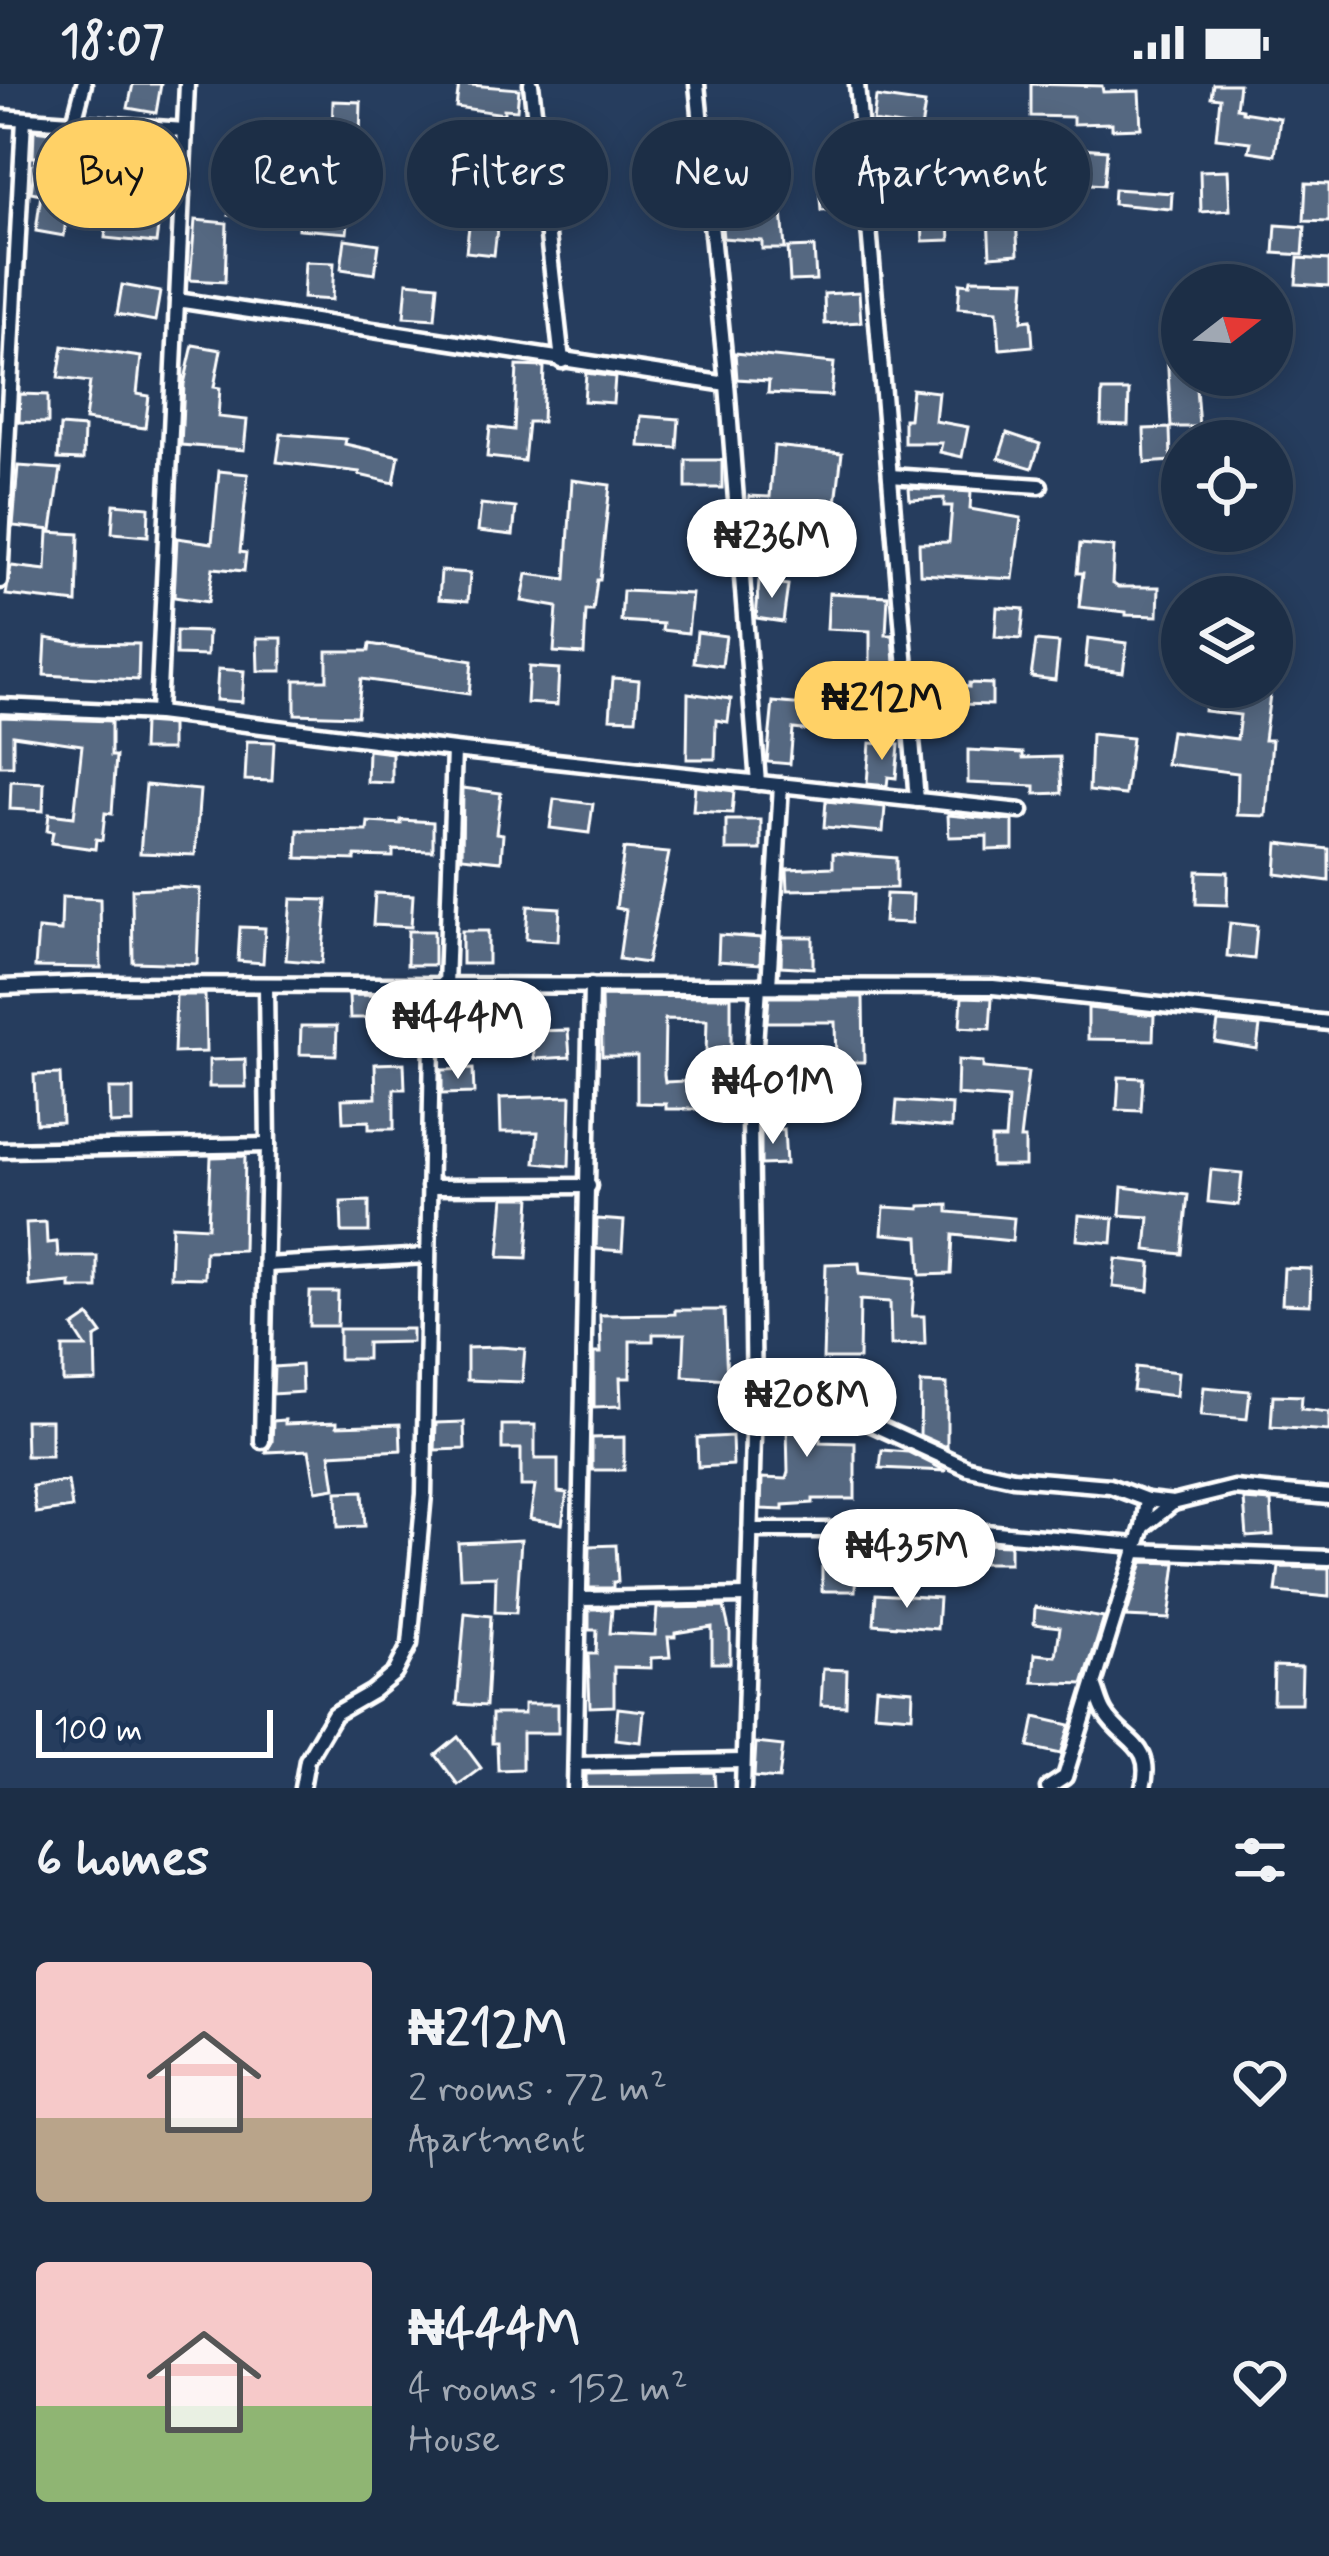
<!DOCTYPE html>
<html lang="en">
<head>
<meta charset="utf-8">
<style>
	body { margin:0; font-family:Mynerve,sans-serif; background:#25364d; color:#f1f3f6; height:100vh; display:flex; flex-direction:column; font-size:45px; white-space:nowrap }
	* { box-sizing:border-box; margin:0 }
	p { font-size:39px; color:#a0a8b3 }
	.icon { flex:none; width:66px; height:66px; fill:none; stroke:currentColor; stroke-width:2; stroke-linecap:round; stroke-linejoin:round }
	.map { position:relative; height:1704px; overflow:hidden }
	.side { display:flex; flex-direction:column; background:#1c2e46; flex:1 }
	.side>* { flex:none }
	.top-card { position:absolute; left:36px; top:36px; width:1257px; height:108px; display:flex; gap:24px }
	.needle { width:78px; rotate:73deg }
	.tools { position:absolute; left:1161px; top:180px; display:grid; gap:24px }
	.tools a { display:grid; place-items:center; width:132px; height:132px; border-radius:50%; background:#1c2e46; box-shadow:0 6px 30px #0003,0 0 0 3px #3a4a5f; font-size:60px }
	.scale { position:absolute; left:36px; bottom:30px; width:237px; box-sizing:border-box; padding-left:12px; border:6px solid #fff; border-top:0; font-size:33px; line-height:42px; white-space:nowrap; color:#fff; -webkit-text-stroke:9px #1d3557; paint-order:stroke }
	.price { position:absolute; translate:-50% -102px; padding:0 27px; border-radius:42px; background:#fff; color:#222; font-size:39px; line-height:78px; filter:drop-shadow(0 3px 6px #0008) }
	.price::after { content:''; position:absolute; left:50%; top:72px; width:36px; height:27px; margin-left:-18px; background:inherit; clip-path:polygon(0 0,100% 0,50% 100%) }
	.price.on { background:#ffd166; color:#111 }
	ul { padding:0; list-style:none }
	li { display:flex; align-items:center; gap:36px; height:300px; padding:0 36px }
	li span { display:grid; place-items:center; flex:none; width:336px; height:240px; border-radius:12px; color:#555 }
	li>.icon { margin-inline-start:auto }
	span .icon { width:144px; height:144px; fill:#fffc; stroke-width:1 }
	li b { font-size:51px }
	h2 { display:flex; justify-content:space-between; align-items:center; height:144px; padding:0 36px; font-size:51px }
	.tag { padding:0 42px; border-radius:54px; background:#1c2e46; box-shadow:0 6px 30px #0003,0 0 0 3px #3a4a5f; font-size:42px; line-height:108px }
	.tag.on { background:#ffd166; color:#111 }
	.status { display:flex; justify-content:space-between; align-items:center; height:84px; padding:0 60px; background:#1c2e46; direction:ltr }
	.status svg { height:33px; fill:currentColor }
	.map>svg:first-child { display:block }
	.building { fill:#556781; stroke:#fff; stroke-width:3 }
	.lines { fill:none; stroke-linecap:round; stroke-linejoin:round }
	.street-casing { stroke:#fff; stroke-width:21 }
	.street { stroke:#1d3557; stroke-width:12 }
</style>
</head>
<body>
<div class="status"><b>18:07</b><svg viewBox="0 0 49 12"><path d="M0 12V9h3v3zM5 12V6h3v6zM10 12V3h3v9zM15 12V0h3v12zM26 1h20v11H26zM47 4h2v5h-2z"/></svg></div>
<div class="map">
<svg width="1329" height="1704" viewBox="0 0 1329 1704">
	<rect width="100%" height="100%" fill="#263d5e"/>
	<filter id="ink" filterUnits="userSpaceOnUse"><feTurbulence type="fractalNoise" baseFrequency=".00833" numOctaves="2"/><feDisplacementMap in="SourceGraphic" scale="24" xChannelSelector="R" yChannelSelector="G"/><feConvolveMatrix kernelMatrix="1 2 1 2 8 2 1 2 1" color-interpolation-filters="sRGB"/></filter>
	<g filter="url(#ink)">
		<g class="building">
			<polygon points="133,0 161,0 156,29 128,24"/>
			<polygon points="459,0 519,5 517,26 504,25 504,30 456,23"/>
			<polygon points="1031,0 1102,2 1103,8 1139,7 1141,44 1112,45 1112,39 1073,40 1073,33 1031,32"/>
			<polygon points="1213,0 1239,0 1236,24 1242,25 1242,28 1280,34 1275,71 1249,67 1251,58 1216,54 1220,14 1211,13"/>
			<polygon points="876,13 925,20 921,45 873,38"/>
			<polygon points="333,17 361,18 360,55 364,56 360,87 364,88 360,117 350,116 347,149 298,145 300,115 326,117 331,74 322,72 325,50 332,51"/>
			<polygon points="34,46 64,50 60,83 72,85 64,152 36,147 41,110 31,108 36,73 33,73"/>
			<polygon points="547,52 580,52 580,112 554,113"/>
			<polygon points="420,61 455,67 450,97 415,91"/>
			<polygon points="1081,64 1107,66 1104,101 1079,99"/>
			<polygon points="894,84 946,88 944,121 948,121 950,156 923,157 921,114 892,112"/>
			<polygon points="1228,86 1230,126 1201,128 1200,87"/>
			<polygon points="779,88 785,165 762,165 762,157 723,154 717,91"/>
			<polygon points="136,94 164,97 156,159 105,154 108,126 134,129"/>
			<polygon points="232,97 260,99 257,133 229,131"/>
			<polygon points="849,99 851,125 821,127 819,101"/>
			<polygon points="1306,99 1329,100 1329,138 1304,137"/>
			<polygon points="1114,105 1172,109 1171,125 1113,120"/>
			<polygon points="1016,132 1018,170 990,172 988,133"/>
			<polygon points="470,134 498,137 494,171 466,168"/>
			<polygon points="195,136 227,139 225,198 190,196"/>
			<polygon points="1276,141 1305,143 1303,171 1274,169"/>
			<polygon points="345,155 379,160 375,190 341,185"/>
			<polygon points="814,163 816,196 790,197 788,164"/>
			<polygon points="1298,174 1329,176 1329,202 1296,200"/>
			<polygon points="305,178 334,179 332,216 303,214"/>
			<polygon points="971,195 1025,196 1022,237 1031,236 1033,262 1000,265 997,227 958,224 960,199 970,200"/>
			<polygon points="407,198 438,201 435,235 404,233"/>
			<polygon points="122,201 160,208 155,237 117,230"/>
			<polygon points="859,208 861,238 825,240 824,210"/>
			<polygon points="193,261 221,266 214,303 220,304 218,333 247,336 244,366 181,361 184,300"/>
			<polygon points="63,262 141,273 137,310 149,312 145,344 85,336 90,298 58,294"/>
			<polygon points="1167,266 1182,267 1182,291 1195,291 1199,343 1171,343"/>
			<polygon points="735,269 834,279 831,312 768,309 769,297 737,295"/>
			<polygon points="517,282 544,283 542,338 528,338 524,377 487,373 490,343 514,346"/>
			<polygon points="586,289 615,293 613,319 584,317"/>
			<polygon points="912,305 938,308 935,337 968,343 962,373 940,368 942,359 904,359 904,335 909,335"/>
			<polygon points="1102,307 1129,307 1128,341 1101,340"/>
			<polygon points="20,310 48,311 48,339 19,338"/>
			<polygon points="641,332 679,335 677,364 639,362"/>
			<polygon points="60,342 84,344 83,376 58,375"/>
			<polygon points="1170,344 1171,377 1145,379 1144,345"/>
			<polygon points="1007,349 1040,360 1032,384 999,374"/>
			<polygon points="281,350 346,355 345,360 399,372 394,399 359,391 360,388 277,378"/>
			<polygon points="774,362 842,369 836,419 846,420 842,455 814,452 812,487 785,485 788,448 749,446 749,412 770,413"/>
			<rect x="686" y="376" width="36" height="28"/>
			<polygon points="18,382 61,385 52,446 13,442"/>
			<polygon points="219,387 248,390 240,468 246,469 244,487 213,484 208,518 174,513 177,454 212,459"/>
			<polygon points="572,396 610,401 600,496 597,496 593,527 586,527 584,570 554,568 557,523 522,517 527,490 566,495"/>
			<polygon points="909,404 971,408 970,425 1021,434 1013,495 920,490 919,459 949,458 952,422 944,422 944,414 910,416"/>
			<polygon points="114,420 149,423 148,452 112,449"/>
			<polygon points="481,420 516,424 513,451 478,447"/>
			<polygon points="48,448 79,450 77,519 6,511 11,482 46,486"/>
			<polygon points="1080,460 1114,463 1112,499 1118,503 1159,503 1158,532 1126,531 1126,528 1079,523 1083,489 1077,489"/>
			<polygon points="441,487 470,489 468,517 439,515"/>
			<polygon points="759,497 788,501 783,538 756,534"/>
			<polygon points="623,507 692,510 688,549 662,546 663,540 621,537"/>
			<polygon points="829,509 888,512 886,551 893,551 895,580 870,580 870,547 827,545"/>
			<polygon points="997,523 1024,525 1021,555 995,553"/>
			<polygon points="176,547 208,548 207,572 176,571"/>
			<polygon points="697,548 726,552 722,582 694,578"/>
			<polygon points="46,554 74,559 139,560 138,596 44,591"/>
			<polygon points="257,554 282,554 282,587 258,587"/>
			<polygon points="1088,554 1127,559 1123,588 1085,583"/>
			<polygon points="1036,557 1059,559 1055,596 1031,593"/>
			<polygon points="370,560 472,577 469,610 361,595 357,632 295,630 295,596 327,596 327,567 369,567"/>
			<polygon points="529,583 559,585 557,621 527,619"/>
			<polygon points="218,585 244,587 242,618 216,616"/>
			<polygon points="613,594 639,596 636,635 610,634"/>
			<polygon points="929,599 969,603 969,599 992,600 992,621 960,620 959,632 926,628"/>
			<polygon points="1206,603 1271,603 1264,656 1272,656 1266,732 1237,731 1238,689 1166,680 1171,647 1237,655 1240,631 1204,627"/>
			<polygon points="688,609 731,615 728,638 716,636 715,675 687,675"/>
			<polygon points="773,618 826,623 823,648 793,645 790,680 767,678"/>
			<polygon points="0,633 111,637 111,672 116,672 112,730 105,729 102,756 96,755 95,765 51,759 53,748 47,747 49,730 74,733 82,661 13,651 13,682 0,682"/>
			<polygon points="143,639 171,641 171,666 142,666"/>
			<polygon points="1091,650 1132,654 1125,711 1089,707"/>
			<polygon points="247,657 274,658 272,697 245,696"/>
			<polygon points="870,659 899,661 896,694 888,693 887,702 867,700"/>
			<polygon points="368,666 392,669 392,699 367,698"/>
			<polygon points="968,666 1023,669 1023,674 1060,673 1062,709 1035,710 1035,702 968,699"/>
			<polygon points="11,697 44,699 43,727 10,725"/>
			<polygon points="146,701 200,706 195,771 140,769"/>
			<polygon points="695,702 734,707 732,729 693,727"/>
			<polygon points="463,704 501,709 496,749 503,750 501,777 462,773"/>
			<polygon points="554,715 593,720 589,749 550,744"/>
			<polygon points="826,717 885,723 883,748 824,743"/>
			<polygon points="948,731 1013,737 1013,765 987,766 987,752 949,753"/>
			<polygon points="401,736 433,738 433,767 393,766 393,773 355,772 355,776 297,774 298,746 367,747 368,738 401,740"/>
			<rect x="726" y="736" width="35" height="30"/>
			<polygon points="1278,759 1329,765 1329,797 1276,790"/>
			<polygon points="624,765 669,769 647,879 619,875 626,826 616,824"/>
			<polygon points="833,769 896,774 896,804 788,806 787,785 833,783"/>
			<polygon points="1197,787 1228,788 1227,821 1196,820"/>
			<polygon points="176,803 200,805 197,880 133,878 132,805"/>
			<polygon points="375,809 413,811 411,843 373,841"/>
			<polygon points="886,810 913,811 912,839 884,838"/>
			<polygon points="62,813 100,815 101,884 35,883 38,845 61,847"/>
			<polygon points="291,815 327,816 322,879 286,876"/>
			<polygon points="528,822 560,824 558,857 526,855"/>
			<polygon points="1230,839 1257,842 1254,875 1227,872"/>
			<polygon points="240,843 265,844 263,879 238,877"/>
			<polygon points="408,847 434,847 434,881 407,881"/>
			<rect x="462" y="847" width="26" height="33"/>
			<polygon points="719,851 761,854 760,880 718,877"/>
			<polygon points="782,853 813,853 813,884 781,882"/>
			<polygon points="176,911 205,911 206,968 174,969"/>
			<polygon points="349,911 414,912 414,920 375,921 375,934 350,934"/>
			<polygon points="601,912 731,913 731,971 706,971 707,936 665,935 664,991 665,998 732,995 732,1025 666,1025 666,1020 637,1019 637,972 602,972"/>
			<polygon points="769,913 863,913 864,978 836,978 835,938 767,938"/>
			<polygon points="962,913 992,914 990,945 960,943"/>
			<polygon points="1088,924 1154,931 1153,956 1088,955"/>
			<polygon points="1218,938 1260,942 1257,965 1215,958"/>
			<polygon points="301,942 337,942 336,971 300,970"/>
			<polygon points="568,946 570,973 534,975 533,947"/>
			<polygon points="245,975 246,1003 209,1003 209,976"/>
			<polygon points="958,976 983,978 983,984 1028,988 1020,1055 1025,1055 1025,1082 991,1082 991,1055 1005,1055 1008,1015 957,1011"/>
			<polygon points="404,979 405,1005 394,1005 394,1045 369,1045 369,1037 343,1038 342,1015 376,1014 375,980"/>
			<polygon points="473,985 474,1009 442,1010 442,986"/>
			<polygon points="60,990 62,1038 36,1039 34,991"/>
			<polygon points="1119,993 1143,994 1141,1027 1117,1026"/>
			<polygon points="109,1005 133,1005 133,1039 110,1040"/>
			<polygon points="571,1012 569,1082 535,1079 538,1048 501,1048 500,1014"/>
			<polygon points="897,1017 952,1021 951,1044 895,1039"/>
			<polygon points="784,1045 786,1080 761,1081 761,1046"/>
			<polygon points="245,1072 243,1166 205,1167 204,1194 170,1193 172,1141 208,1143 211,1073"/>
			<polygon points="1211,1086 1242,1089 1239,1121 1208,1118"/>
			<polygon points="1122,1103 1188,1111 1182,1170 1146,1166 1149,1133 1120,1131"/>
			<polygon points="504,1113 531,1113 527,1174 499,1173"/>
			<polygon points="369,1117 369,1148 342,1148 341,1118"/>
			<polygon points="948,1121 948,1128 1014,1134 1012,1157 953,1151 951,1190 921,1191 919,1153 882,1150 884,1123 920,1125 920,1122"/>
			<polygon points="1079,1131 1114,1134 1112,1159 1077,1156"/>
			<polygon points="597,1135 624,1137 622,1167 596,1165"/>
			<polygon points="46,1138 47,1159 57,1158 58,1172 97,1172 97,1204 70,1204 70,1198 29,1202 26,1139"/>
			<polygon points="1116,1175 1151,1179 1149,1207 1113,1203"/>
			<polygon points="859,1179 860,1189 915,1194 912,1232 924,1232 925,1260 891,1261 890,1218 860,1216 859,1275 823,1275 826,1180"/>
			<polygon points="1284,1184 1311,1185 1310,1221 1282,1220"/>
			<polygon points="310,1208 338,1208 337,1242 309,1242"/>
			<polygon points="675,1226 724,1226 727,1295 683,1292 685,1250 653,1250 653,1257 630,1257 630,1294 620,1294 621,1322 594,1323 594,1269 601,1269 600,1231 675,1230"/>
			<polygon points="89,1232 102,1250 95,1254 96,1297 63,1298 63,1263 86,1263 73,1243"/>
			<polygon points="339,1245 412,1245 412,1258 367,1259 367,1275 339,1275"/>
			<polygon points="500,1263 525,1265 522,1298 467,1296 467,1264"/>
			<polygon points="301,1281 302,1308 273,1310 274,1283"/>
			<polygon points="1136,1283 1178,1288 1176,1312 1133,1307"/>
			<polygon points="921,1299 947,1300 947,1363 920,1351"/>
			<polygon points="1204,1303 1250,1307 1247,1335 1201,1331"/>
			<polygon points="1273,1311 1302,1312 1301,1325 1329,1328 1329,1347 1271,1343"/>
			<polygon points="764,1315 794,1316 820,1328 820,1358 855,1359 855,1415 813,1415 813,1419 783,1421 783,1426 761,1425 762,1394 786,1395 788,1388 787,1342 764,1342"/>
			<polygon points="25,1336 51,1336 51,1372 26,1372"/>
			<polygon points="285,1336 285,1340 337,1338 337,1342 400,1340 401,1366 330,1370 335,1404 316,1407 309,1366 266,1368 272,1358 273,1337"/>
			<polygon points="464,1338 465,1365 435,1366 436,1339"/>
			<polygon points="502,1341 535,1341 535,1375 558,1375 558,1408 567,1409 562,1440 530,1435 535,1402 521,1402 521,1365 502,1365"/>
			<polygon points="732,1352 733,1381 698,1383 697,1354"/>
			<polygon points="624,1353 624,1386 592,1386 592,1354"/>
			<polygon points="882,1366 908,1368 946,1387 880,1384"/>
			<polygon points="68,1397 72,1424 36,1429 32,1402"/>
			<polygon points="363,1407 365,1442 338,1443 337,1408"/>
			<polygon points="1244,1416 1271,1418 1273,1451 1247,1453"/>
			<polygon points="521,1456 516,1529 495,1528 496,1492 460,1493 458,1459"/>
			<polygon points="877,1456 1010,1461 1010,1479 953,1479 953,1476 877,1473"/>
			<polygon points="616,1461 618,1498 613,1498 613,1504 589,1504 590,1462"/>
			<polygon points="1143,1478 1176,1479 1169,1535 1126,1533"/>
			<polygon points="822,1483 856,1483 855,1507 822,1507"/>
			<polygon points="1279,1483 1329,1484 1329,1513 1276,1508"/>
			<polygon points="876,1510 939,1514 937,1545 874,1540"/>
			<polygon points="724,1523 730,1549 730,1579 712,1579 712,1543 675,1549 675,1553 668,1553 670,1573 651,1574 651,1584 614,1583 614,1622 590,1623 588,1570 596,1570 597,1546 589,1546 589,1525 612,1525 610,1549 655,1551 657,1524"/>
			<polygon points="1035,1523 1104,1534 1083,1600 1033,1598 1035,1570 1056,1572 1060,1543 1034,1540"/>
			<polygon points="465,1529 491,1532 486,1622 457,1620"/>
			<polygon points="1274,1582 1302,1583 1301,1619 1273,1619"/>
			<polygon points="823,1585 847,1586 846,1622 821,1621"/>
			<polygon points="876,1603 913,1606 912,1632 874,1629"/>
			<polygon points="524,1620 558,1620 558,1649 522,1649 522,1685 498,1686 497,1659 492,1659 492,1630 524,1630"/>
			<polygon points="618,1624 644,1627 641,1658 615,1655"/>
			<polygon points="1035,1633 1070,1641 1061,1670 1029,1663"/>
			<polygon points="458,1653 481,1684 458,1701 436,1671"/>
			<polygon points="756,1659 783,1662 779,1695 754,1693"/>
			<polygon points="714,1688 715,1704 586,1704 586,1690"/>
		</g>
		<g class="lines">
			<g class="street-casing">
				<g id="street">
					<polyline points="531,0 562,277"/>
					<polyline points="697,0 727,300 758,699"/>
					<polyline points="857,0 917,716"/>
					<polyline points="0,33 184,46"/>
					<polyline points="74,38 84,0"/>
					<polyline points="177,216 727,300"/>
					<polyline points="890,392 1040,402"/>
					<polyline points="0,497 24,35"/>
					<polyline points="0,622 158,629 454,666 1021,727"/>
					<polyline points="158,629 187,0"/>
					<polyline points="446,902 454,666"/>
					<polyline points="769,902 781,701"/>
					<polyline points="0,903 88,900 993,903 1329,939"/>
					<polyline points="0,1066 268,1061"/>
					<polyline points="429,1103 589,1102"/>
					<polyline points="266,1181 427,1172"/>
					<polyline points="754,1286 968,1384 1013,1394 1110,1402 1147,1416 1173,1419 1234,1404 1329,1413"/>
					<polyline points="262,1357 268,1061 266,901"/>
					<polyline points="1143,1443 1173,1419"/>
					<polyline points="750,1446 962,1446 1136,1461"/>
					<polyline points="1135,1467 1329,1474"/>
					<polyline points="581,1515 747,1512"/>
					<path d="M1094,1601C1098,1610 1100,1621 1105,1629C1123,1659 1155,1659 1143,1704"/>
					<polyline points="576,1680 743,1677"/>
					<polyline points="302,1704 307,1676 334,1630 372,1608 395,1589 410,1560 424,1410 433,902"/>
					<polyline points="575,1704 591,901"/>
					<polyline points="743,1704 754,1318 750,1034 759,902"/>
					<polyline points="1048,1704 1065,1693 1143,1443 1147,1416"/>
				</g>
			</g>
			<use href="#street" class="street"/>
		</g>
	</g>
</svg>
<div class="tools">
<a><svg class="needle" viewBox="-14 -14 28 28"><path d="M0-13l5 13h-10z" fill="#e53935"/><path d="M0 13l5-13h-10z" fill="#a0a8b3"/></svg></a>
<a><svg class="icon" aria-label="locate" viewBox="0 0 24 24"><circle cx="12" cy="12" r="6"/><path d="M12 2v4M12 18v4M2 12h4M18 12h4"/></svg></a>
<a><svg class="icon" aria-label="layers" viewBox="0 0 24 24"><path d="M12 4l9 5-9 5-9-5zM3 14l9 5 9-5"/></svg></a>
</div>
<div class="scale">100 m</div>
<b class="price" style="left:772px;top:517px">₦236M</b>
<b class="price on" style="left:882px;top:679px">₦212M</b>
<b class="price" style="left:458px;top:998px">₦444M</b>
<b class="price" style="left:773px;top:1063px">₦401M</b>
<b class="price" style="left:807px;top:1376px">₦208M</b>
<b class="price" style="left:907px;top:1527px">₦435M</b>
<div class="top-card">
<a class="tag on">Buy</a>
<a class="tag">Rent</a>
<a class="tag">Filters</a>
<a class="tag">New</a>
<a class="tag">Apartment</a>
</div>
</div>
<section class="side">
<h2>6 homes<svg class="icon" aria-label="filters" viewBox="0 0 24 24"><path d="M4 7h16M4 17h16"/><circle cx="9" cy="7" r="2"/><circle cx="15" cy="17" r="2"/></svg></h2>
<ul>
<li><span style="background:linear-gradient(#f6c9c9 65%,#b9a48a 0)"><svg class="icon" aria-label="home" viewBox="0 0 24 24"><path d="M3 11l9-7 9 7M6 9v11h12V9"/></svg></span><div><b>₦212M</b><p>2 rooms · 72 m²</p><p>Apartment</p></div><svg class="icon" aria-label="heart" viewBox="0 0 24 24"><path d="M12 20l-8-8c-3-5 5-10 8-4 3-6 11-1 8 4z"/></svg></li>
<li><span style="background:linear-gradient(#f6c9c9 60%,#8fb573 0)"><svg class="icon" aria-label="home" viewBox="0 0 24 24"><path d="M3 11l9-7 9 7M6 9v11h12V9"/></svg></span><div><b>₦444M</b><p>4 rooms · 152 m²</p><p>House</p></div><svg class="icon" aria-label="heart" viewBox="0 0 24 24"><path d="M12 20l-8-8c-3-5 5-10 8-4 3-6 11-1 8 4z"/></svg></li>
</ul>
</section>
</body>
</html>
